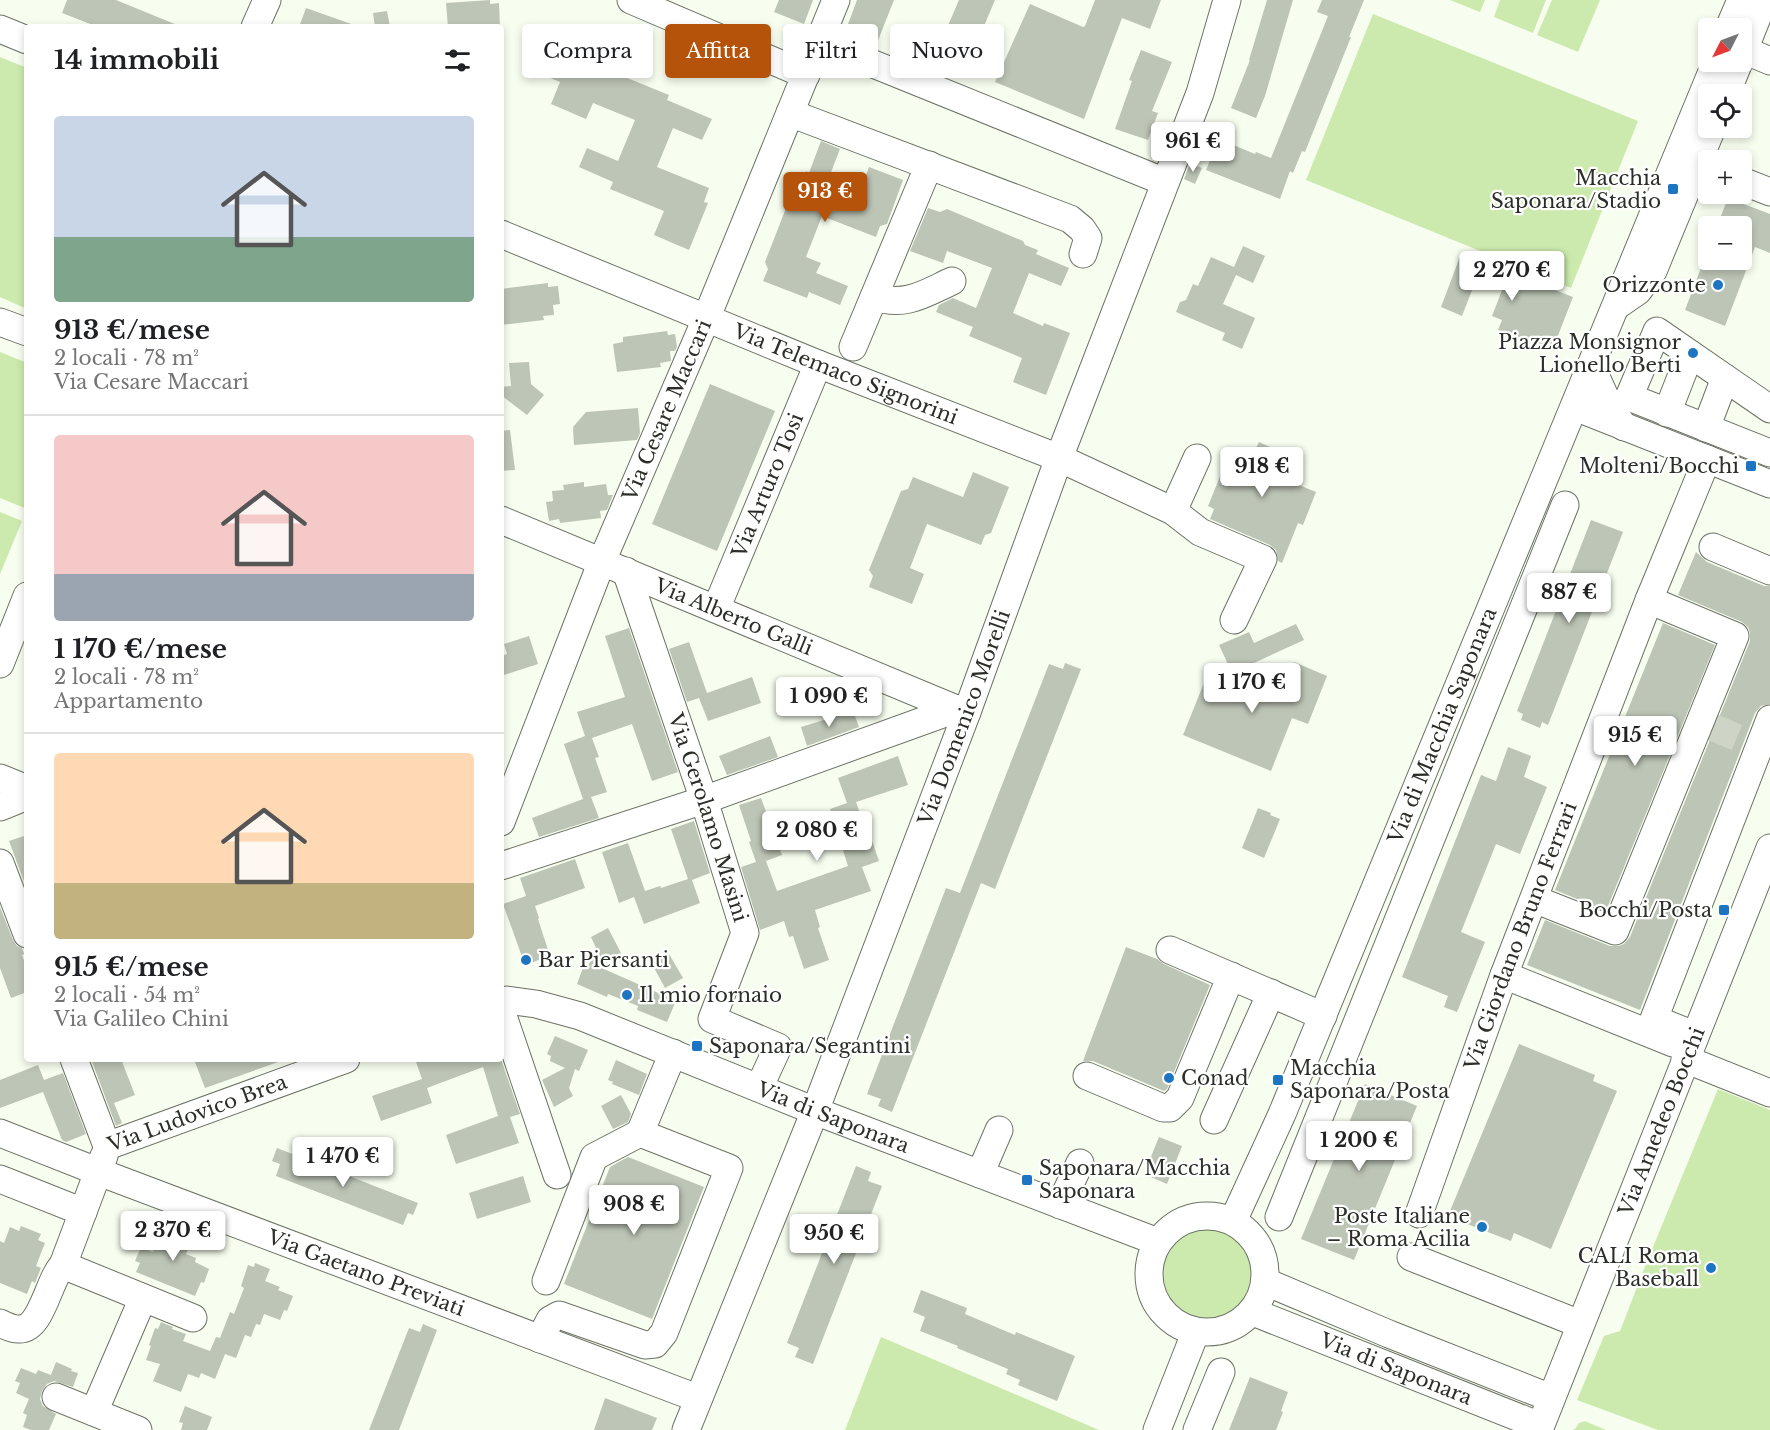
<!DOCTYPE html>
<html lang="it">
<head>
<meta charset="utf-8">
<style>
	body { margin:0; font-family:"Libre Baskerville",serif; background:#f6f6f6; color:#202124; height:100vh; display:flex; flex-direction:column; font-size:22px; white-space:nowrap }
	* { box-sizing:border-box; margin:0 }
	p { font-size:20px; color:#757577 }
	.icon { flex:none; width:33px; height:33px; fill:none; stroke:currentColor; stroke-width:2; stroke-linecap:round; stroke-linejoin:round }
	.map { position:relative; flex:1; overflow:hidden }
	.details { position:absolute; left:24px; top:24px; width:480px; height:1038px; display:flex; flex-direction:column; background:#fff; border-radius:6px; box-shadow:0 3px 9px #0003 }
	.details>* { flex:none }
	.guide { position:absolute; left:522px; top:24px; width:570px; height:54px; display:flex; gap:12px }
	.needle { width:39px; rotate:228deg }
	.controls { position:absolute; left:1698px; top:18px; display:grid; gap:12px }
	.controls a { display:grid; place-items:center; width:54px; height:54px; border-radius:6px; background:#fff; box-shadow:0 3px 9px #0003; font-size:30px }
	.price { position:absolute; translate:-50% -51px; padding:0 14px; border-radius:6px; background:#fff; color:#222; font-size:20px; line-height:39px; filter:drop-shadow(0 2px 3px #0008) }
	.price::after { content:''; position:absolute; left:50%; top:36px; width:18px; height:14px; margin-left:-9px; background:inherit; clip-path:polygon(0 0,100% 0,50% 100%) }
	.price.selected { background:#b45309; color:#fff }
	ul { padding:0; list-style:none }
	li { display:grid; align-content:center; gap:12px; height:318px; padding:0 30px }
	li+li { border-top:2px solid #e0e0e0 }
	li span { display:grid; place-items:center; height:186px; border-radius:6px; color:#555 }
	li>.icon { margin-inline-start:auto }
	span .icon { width:108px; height:108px; fill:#fffc; stroke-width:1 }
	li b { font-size:26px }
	h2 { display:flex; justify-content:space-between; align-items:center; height:72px; padding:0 30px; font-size:26px }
	.tag { padding:0 21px; border-radius:6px; background:#fff; box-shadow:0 3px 9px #0003; font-size:21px; line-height:54px }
	.tag.selected { background:#b45309; color:#fff }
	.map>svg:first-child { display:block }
	.green { fill:#cceaad }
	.building { fill:#bdc5b6 }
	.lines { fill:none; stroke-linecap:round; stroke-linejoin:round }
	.minor-tunnel { stroke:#ced5c7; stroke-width:27; stroke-dasharray:27 14; stroke-linecap:butt }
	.minor-casing { stroke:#6c7366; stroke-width:29 }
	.minor { stroke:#fff; stroke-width:27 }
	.poi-dot { fill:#1d74c1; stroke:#fff; stroke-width:2 }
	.labels { text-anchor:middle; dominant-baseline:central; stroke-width:4.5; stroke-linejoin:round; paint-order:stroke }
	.poi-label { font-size:20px; fill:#2c2f29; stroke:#fff; text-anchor:end }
	.street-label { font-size:20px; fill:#2c2f29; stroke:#fff }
</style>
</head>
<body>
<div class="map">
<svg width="1770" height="1430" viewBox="0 0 1770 1430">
	<rect width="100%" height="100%" fill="#f7feef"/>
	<g class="green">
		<polygon points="1450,0 1485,0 1480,12"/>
		<polygon points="1500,0 1546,0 1533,33 1494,17"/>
		<polygon points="1552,0 1600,0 1578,52 1537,35"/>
		<polygon points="1373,14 1638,121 1571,288 1306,180"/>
		<polygon points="0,57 27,68 27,309 0,297"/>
		<polygon points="0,352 27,363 27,509 0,498"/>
		<polygon points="0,512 22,521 0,574"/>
		<polygon points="1718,1089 1770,1110 1770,1430 1658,1430 1577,1400 1604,1336 1620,1331 1646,1264"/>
		<circle cx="1206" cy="1275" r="46"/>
		<polygon points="881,1337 1099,1430 845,1430"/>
		<polygon points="1585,1421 1606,1430 1572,1430 1575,1429 1579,1423"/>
	</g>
	<g class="building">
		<polygon points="67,0 116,0 182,27 98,27 62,13"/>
		<polygon points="490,0 490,4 499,3 500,27 448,27 446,3"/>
		<polygon points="779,0 813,0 804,24 774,12"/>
		<polygon points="857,0 894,0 875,48 844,35"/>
		<polygon points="959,0 995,0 965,71 934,58"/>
		<polygon points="1095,0 1161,0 1150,29 1122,18 1084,119 995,82 1030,4 1083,27 1085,26"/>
		<polygon points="1267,0 1293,0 1265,96 1256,118 1231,108 1250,60 1249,60"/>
		<polygon points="1322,0 1364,0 1349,37 1351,37 1305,152 1302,151 1293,173 1290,171 1280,199 1206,170 1219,139 1255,154 1256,152 1271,158 1328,16 1317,12"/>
		<polygon points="306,8 354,25 353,27 299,27"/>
		<polygon points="387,11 390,27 375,27 373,13"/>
		<polygon points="538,46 581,64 583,60 669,95 667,100 712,119 702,140 673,128 657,167 709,188 704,202 708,203 689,250 654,235 664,211 610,189 613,182 579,167 587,148 618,161 635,120 593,103 586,119 551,104 560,82 528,69"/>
		<polygon points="1141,50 1172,62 1152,111 1158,113 1148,140 1115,129 1132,81 1129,80"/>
		<polygon points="821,141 840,149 828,180 860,191 869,167 903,180 887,224 880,226 876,237 822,216 806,257 821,263 816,273 848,286 840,305 809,292 807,298 763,281 768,269 765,262 795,185 802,182 806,171 809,173"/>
		<polygon points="1190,163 1202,168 1195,184 1184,179"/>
		<polygon points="1728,198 1770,214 1770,253 1755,247 1725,326 1685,310 1704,260 1742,260 1742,226 1717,226"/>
		<polygon points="928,208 940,212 947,209 1023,241 1025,245 1038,250 1036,254 1069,268 1061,286 1029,273 1013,313 1043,326 1044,323 1070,333 1046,395 1013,382 1022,358 969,336 973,327 936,312 939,305 953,298 976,308 992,268 947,251 943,263 910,251"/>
		<polygon points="1243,246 1265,256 1253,283 1236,275 1223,304 1255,318 1242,349 1222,340 1225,333 1176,312 1180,302 1186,300 1193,284 1198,286 1211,257 1234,267"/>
		<polygon points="1461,254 1573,297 1552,351 1498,330 1502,320 1492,316 1504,285 1478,275 1462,316 1441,307"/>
		<polygon points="548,283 548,287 558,286 560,304 553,305 554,315 543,316 544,320 501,325 501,289"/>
		<polygon points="667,331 668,335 675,334 677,347 675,351 670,351 671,361 660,363 661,367 617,372 613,344 623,342 623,337"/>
		<polygon points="529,362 531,384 544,395 527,415 501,395 501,387 511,386 509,363"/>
		<polygon points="710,384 775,411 717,551 652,524"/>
		<polygon points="638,408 640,433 637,440 574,445 573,427 586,412"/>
		<polygon points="510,430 515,470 501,471 501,431"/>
		<polygon points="1259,442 1283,453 1285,448 1301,455 1289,481 1316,492 1303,525 1298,523 1282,563 1278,561 1276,550 1270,545 1210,519 1214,509 1208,506 1228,457 1248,465"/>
		<polygon points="973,472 1009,487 991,533 985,535 981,545 927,524 910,568 924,574 912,604 869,587 873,576 869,570 901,491 908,489 913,477 963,497"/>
		<polygon points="584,482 584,487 606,484 608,495 613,495 607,510 600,511 601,518 560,523 559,519 549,521 546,502 553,501 552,491 564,490 563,485"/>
		<polygon points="1591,520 1623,532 1548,725 1542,722 1540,728 1521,720 1523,714 1517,711"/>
		<polygon points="1696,552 1707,562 1764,586 1770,586 1770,704 1761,706 1755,713 1640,1010 1527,965 1545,920 1610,946 1618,946 1624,944 1630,937 1750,641 1750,633 1748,627 1742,622 1678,595"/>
		<polygon points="1663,623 1715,645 1606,911 1555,890"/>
		<polygon points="1296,624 1304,640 1232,673 1219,645 1249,632 1254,643"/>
		<polygon points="629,628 678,772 652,781 632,724 592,738 599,757 595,758 607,792 591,797 599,818 539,837 532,818 583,799 564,744 585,736 577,712 625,697 605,636"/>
		<polygon points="529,636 538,664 501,676 501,656 507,654 504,644"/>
		<polygon points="689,642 707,693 752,677 761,703 708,721 699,698 687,702 669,649"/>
		<polygon points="1294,662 1327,676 1308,724 1292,718 1271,771 1183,735 1210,668 1280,697"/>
		<polygon points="1065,663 1081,669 995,889 981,883 892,1112 878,1106 881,1099 867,1094 946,888 960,893 1049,664 1063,669"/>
		<polygon points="853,711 859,727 807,746 801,727"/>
		<polygon points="770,736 778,757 727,775 719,756"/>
		<polygon points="1508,747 1531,756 1524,777 1547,787 1520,854 1496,844 1461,932 1485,942 1457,1012 1444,1007 1448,996 1402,977 1481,775 1496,781"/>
		<polygon points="898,756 908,785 856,802 868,836 870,835 879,861 862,867 871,891 815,910 820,927 818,928 829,960 804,969 793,936 789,937 784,921 760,930 741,867 756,862 749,842 751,841 739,805 761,798 782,855 766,861 777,891 848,866 830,809 847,803 838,778"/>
		<polygon points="1258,808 1271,813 1270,815 1280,819 1264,858 1242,848"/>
		<polygon points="694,821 710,873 692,880 700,903 644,924 634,897 619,903 602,852 628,843 645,891 660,886 661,888 688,879 671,829"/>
		<polygon points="27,835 27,890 9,841"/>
		<polygon points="575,859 585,888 535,906 539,918 538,919 550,956 525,965 503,904 526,896 520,878"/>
		<polygon points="0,907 13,940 17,946 22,948 24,954 22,955 27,969 27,992 11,998 0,968"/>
		<polygon points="608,928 621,953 597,966 672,999 671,1002 675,1003 667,1022 637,1010 638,1006 608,994 607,997 577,984 584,965 588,966 596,948 591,937"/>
		<polygon points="1126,947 1157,959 1164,964 1210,985 1167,1089 1164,1091 1093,1061 1083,1061"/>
		<polygon points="669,954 683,978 665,988 652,964"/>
		<polygon points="555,1036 588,1050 579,1071 575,1069 569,1088 573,1096 554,1107 542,1080 565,1068 550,1061 551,1056 547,1054"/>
		<polygon points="1519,1044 1595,1075 1593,1081 1617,1091 1551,1249 1514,1233 1511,1241 1467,1224 1469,1219 1450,1211"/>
		<polygon points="91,1059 121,1059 135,1095 114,1103 122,1123 116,1126"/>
		<polygon points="205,1059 280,1059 281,1061 205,1088 195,1062"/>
		<polygon points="425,1059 501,1059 520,1114 510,1117 519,1143 456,1164 446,1135 498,1116 483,1067 427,1088 432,1103 381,1121 372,1096 422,1079 416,1062"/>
		<polygon points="616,1060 647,1074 639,1095 612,1084 613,1082 608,1080"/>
		<polygon points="38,1065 44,1080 63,1073 86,1134 66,1142 62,1140 43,1092 0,1108 0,1080"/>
		<polygon points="1365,1084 1417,1106 1354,1260 1301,1239"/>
		<polygon points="621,1095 631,1114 628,1122 613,1129 601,1106"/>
		<polygon points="1159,1137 1182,1146 1167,1184 1144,1174"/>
		<polygon points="277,1148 418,1203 413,1215 408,1213 403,1225 276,1176 280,1164 272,1161"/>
		<polygon points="628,1157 704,1187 652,1319 564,1284 610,1167"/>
		<polygon points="856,1166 871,1172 868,1181 882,1186 813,1364 795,1357 799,1348 787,1343"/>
		<polygon points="523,1176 531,1202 477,1219 469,1193"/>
		<polygon points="168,1223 184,1230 182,1235 192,1239 186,1254 196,1258 195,1262 209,1269 204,1283 201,1282 195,1296 136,1272 140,1263 135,1261 141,1247 153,1252 159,1236 162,1237"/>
		<polygon points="21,1226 41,1234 38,1240 45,1243 36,1266 41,1268 35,1283 32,1281 27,1294 0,1283 0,1241 4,1243 10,1227 19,1231"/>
		<polygon points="255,1263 270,1269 265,1281 280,1287 278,1290 293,1296 287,1311 284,1310 280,1320 264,1314 260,1325 256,1324 251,1337 245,1335 236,1358 225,1354 215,1379 201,1373 199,1378 188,1374 181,1392 153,1381 160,1364 146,1360 151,1346 149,1345 155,1328 158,1329 161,1322 173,1327 172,1329 186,1334 183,1341 210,1351 216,1337 220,1338 230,1312 234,1314 244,1288 241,1286 248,1265 254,1267"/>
		<polygon points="921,1290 967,1308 965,1314 1015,1335 1016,1332 1075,1356 1057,1401 1018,1385 1020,1380 1006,1374 1008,1369 957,1348 958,1346 920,1331 925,1317 913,1312"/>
		<polygon points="423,1324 437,1330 399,1430 369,1430 409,1328 420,1332"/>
		<polygon points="56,1362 72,1369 71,1371 78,1373 73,1387 54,1381 47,1384 42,1391 40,1399 43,1406 56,1414 49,1430 31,1430 23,1427 27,1415 23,1413 29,1399 16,1393 20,1383 15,1381 21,1368 36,1374 38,1370 51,1375"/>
		<polygon points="1250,1377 1288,1392 1281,1411 1283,1412 1276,1430 1229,1430"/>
		<polygon points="605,1398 657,1418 652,1430 594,1430"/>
		<polygon points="185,1406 212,1417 207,1430 181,1430 183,1423 179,1422"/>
	</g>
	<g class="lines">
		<polyline class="minor-tunnel" points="1712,727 1755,745"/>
		<g class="minor-casing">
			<g id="minor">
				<polyline points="631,0 806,75"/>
				<polyline points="255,27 267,0"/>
				<polyline points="1729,28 1741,0"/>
				<polyline points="0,29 27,40"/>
				<polyline points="819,42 1165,182"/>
				<polyline points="1744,50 1770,61"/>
				<polyline points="1742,55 1764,0"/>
				<polyline points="1726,94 1739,62"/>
				<polyline points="790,113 1070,219 1082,229 1088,238 1083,254"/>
				<polyline points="1742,181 1770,192"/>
				<path id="s1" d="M501,234L818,364L1059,458L1173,511L1200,532L1263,559L1234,620"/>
				<path d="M874,297C906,307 924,294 952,281"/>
				<polyline points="1619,304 1638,291 1653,271 1712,128"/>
				<polyline points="0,322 27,332"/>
				<polyline points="853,347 929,165"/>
				<path d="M1592,364C1599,388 1609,407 1624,427"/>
				<polyline points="1575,407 1770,484"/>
				<polyline points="1770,409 1657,331 1629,397 1770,453"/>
				<polyline points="1667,413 1690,354"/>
				<polyline points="1706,428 1725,378"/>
				<polyline points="1173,511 1197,458"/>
				<path id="s2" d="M501,520L956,709L967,712"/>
				<polyline points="1713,547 1770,571"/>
				<path id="s3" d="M626,571L704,800L745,933L712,1019L778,1047L759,1088"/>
				<path id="s4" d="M716,609L818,364"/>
				<polyline points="0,664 27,596"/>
				<polyline points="0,778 27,789"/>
				<polyline points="0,807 27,796"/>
				<path id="s5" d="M501,822L602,561L706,319L836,0"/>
				<polyline points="0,863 27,934"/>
				<polyline points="501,866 704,800 956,709"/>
				<polyline points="1534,899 1615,931 1735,636 1649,600"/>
				<polyline points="1170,950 1323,1016"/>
				<polyline points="1504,975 1673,1043"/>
				<path id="s6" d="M501,1002L507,1000L536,1004L580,1016L815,1111L1158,1242"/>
				<polyline points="501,1010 557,1175"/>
				<polyline points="1694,1035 1654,1019 1770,719"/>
				<polyline points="74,1059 107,1146"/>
				<polyline points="1685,1059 1770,1093"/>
				<polyline points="1087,1076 1163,1108 1170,1108 1180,1098 1231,976"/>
				<polyline points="1214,1120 1271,993"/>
				<path id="s7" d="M0,1133L99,1172L697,1398"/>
				<path id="s8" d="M107,1146L346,1059"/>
				<polyline points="980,1174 999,1130"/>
				<polyline points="0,1179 83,1212"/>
				<polyline points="1060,1205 1080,1163"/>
				<path id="s9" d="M1419,1214L1504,975L1649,600L1707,459"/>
				<circle cx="1207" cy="1274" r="58"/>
				<polyline points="1279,1217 1565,505"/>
				<path id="s10" d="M1233,1221L1282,1114L1716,62"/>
				<polyline points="1411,1257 1580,1324"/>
				<polyline points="63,1265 193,1318"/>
				<polyline points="546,1281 594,1157 640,1133"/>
				<polyline points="1266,1282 1389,1334 1551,1398"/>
				<path id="s11" d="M1253,1312L1540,1426"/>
				<path d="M0,1323C6,1326 12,1329 18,1329C42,1331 48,1280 63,1265L104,1156"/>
				<polyline points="540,1339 550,1320 559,1315 645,1345 655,1344 664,1333 729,1168 640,1133 673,1053"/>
				<polyline points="56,1397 138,1430"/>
				<polyline points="94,1412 143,1298"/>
				<path id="s12" d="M686,1430L815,1111L967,712L1059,458L1200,93L1227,0"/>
				<polyline points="1157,1430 1196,1331"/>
				<polyline points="1197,1430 1221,1372"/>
				<path id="s13" d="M1539,1430L1770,848"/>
			</g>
		</g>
		<use href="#minor" class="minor"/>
	</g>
	<g class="poi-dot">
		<rect x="1667" y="183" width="12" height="12" rx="3"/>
		<circle cx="1718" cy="285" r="6"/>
		<circle cx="1693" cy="353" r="6"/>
		<rect x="1745" y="460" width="12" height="12" rx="3"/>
		<rect x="1718" y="904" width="12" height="12" rx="3"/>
		<circle cx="526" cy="960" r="6"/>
		<circle cx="627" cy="995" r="6"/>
		<rect x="691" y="1040" width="12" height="12" rx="3"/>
		<circle cx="1169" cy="1078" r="6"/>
		<rect x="1272" y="1074" width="12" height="12" rx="3"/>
		<rect x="1021" y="1174" width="12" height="12" rx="3"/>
		<circle cx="1482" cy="1227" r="6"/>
		<circle cx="1711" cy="1268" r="6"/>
	</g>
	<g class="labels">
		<g class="poi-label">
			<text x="1661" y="178">Macchia<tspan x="1661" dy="23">Saponara/Stadio</tspan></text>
			<text x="1706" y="285">Orizzonte</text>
			<text x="1681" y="342">Piazza Monsignor<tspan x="1681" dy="23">Lionello Berti</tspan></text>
			<text x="1739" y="466">Molteni/Bocchi</text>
			<text x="1712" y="910">Bocchi/Posta</text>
			<text x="538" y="960" text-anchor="start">Bar Piersanti</text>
			<text x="639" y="995" text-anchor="start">Il mio fornaio</text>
			<text x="709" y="1046" text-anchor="start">Saponara/Segantini</text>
			<text x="1290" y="1068" text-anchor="start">Macchia<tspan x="1290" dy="23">Saponara/Posta</tspan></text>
			<text x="1181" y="1078" text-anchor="start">Conad</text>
			<text x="1039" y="1168" text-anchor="start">Saponara/Macchia<tspan x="1039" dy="23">Saponara</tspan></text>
			<text x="1470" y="1216">Poste Italiane<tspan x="1470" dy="23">– Roma Acilia</tspan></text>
			<text x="1699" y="1256">CALI Roma<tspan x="1699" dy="23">Baseball</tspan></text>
		</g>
		<g class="street-label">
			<text stroke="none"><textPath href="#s1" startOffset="372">Via Telemaco Signorini</textPath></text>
			<text stroke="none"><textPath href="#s5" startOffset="444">Via Cesare Maccari</textPath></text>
			<text stroke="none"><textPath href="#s4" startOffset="134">Via Arturo Tosi</textPath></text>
			<text stroke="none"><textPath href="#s2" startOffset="252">Via Alberto Galli</textPath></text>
			<text stroke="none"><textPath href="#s12" startOffset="765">Via Domenico Morelli</textPath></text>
			<text stroke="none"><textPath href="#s10" startOffset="538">Via di Macchia Saponara</textPath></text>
			<text stroke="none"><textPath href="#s3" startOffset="260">Via Gerolamo Masini</textPath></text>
			<text stroke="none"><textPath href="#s9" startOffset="296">Via Giordano Bruno Ferrari</textPath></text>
			<text stroke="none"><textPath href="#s8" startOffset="96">Via Ludovico Brea</textPath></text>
			<text stroke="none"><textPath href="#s6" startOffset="354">Via di Saponara</textPath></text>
			<text stroke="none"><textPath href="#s13" startOffset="332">Via Amedeo Bocchi</textPath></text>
			<text stroke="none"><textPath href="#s7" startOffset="392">Via Gaetano Previati</textPath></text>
			<text stroke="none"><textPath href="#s11" startOffset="154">Via di Saponara</textPath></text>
		</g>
	</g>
</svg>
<div class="controls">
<a><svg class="needle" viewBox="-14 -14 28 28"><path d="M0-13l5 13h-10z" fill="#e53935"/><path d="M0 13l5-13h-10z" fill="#757577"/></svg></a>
<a><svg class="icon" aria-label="locate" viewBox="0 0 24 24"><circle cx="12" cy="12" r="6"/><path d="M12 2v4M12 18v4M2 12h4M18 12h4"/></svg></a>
<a>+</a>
<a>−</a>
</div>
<b class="price" style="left:1193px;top:173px">961 €</b>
<b class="price selected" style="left:825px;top:223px">913 €</b>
<b class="price" style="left:1512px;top:302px">2 270 €</b>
<b class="price" style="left:1262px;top:498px">918 €</b>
<b class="price" style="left:1569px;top:624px">887 €</b>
<b class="price" style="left:1252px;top:714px">1 170 €</b>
<b class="price" style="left:829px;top:728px">1 090 €</b>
<b class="price" style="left:1635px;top:767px">915 €</b>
<b class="price" style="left:817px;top:862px">2 080 €</b>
<b class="price" style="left:1359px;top:1172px">1 200 €</b>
<b class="price" style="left:343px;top:1188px">1 470 €</b>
<b class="price" style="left:634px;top:1236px">908 €</b>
<b class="price" style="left:173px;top:1262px">2 370 €</b>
<b class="price" style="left:834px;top:1265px">950 €</b>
<div class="guide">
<a class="tag">Compra</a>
<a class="tag selected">Affitta</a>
<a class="tag">Filtri</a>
<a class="tag">Nuovo</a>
</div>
<section class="details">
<h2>14 immobili<svg class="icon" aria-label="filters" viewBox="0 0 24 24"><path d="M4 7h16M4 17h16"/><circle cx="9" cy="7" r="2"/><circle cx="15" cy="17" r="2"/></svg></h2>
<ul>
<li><span style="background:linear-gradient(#c9d6e8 65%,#7fa58c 0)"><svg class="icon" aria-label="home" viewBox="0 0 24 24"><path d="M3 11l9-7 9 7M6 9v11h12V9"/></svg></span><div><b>913 €/mese</b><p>2 locali · 78 m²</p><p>Via Cesare Maccari</p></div></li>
<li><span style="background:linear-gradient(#f6c9c9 75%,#9aa5b1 0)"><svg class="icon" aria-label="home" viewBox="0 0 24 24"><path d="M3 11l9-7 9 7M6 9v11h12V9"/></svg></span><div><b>1 170 €/mese</b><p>2 locali · 78 m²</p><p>Appartamento</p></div></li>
<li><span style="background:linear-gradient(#ffd9b3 70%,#c2b280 0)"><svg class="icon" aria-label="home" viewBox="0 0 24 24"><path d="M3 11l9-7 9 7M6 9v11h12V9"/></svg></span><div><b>915 €/mese</b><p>2 locali · 54 m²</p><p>Via Galileo Chini</p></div></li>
</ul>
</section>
</div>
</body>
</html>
